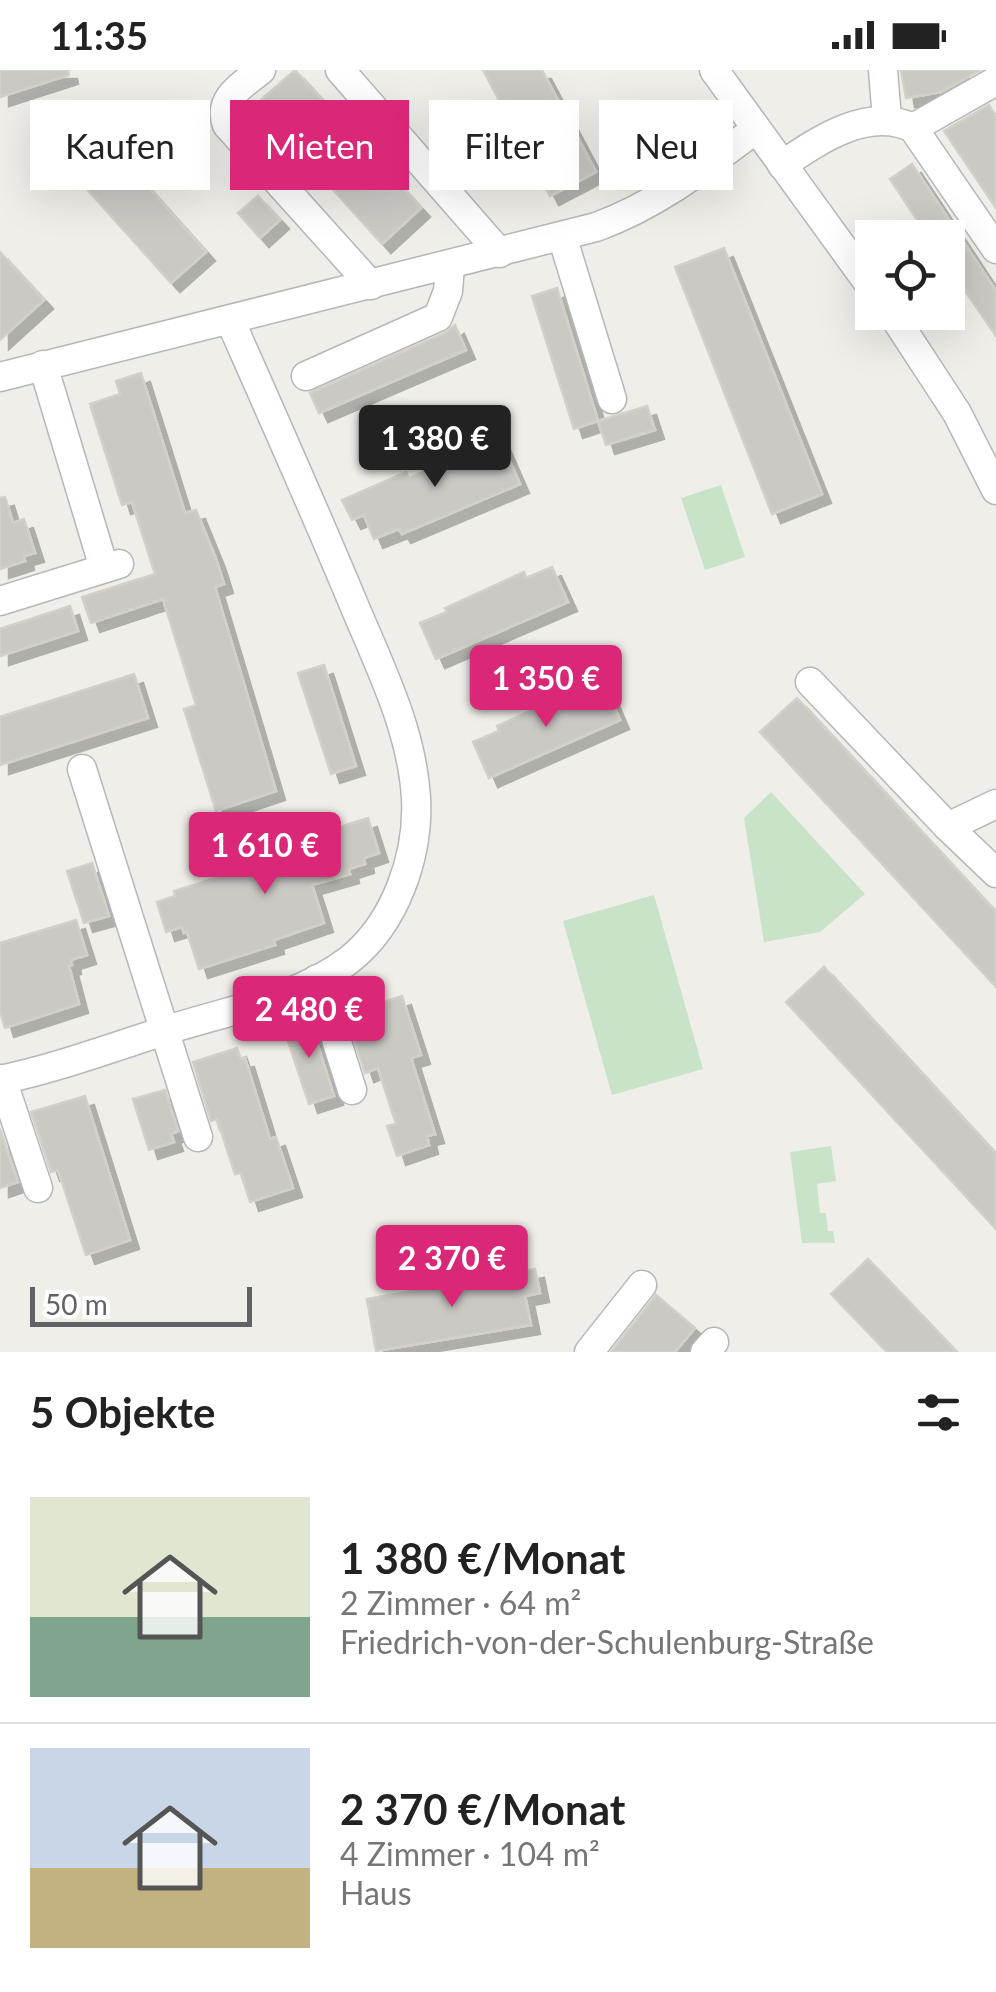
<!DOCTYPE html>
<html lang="de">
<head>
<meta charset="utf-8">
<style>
	body { margin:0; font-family:Lato,sans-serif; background:#f6f6f6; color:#222; height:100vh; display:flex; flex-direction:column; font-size:38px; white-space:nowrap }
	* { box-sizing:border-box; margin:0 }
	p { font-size:32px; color:#767676 }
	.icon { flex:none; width:55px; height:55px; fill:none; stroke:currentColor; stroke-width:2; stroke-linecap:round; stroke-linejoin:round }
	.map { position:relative; height:1282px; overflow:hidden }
	.sheet { display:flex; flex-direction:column; background:#fff; flex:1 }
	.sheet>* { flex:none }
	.top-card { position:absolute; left:30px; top:30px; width:938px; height:90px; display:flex; gap:20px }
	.fabs { position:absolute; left:855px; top:150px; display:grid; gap:20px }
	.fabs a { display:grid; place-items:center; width:110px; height:110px; border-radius:0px; background:#fff; box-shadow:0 10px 40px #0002; font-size:50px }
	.scale { position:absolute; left:30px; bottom:25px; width:222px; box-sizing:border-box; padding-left:10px; border:5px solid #606266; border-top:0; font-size:28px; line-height:35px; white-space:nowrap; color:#606266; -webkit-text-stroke:8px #fff; paint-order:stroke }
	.price { position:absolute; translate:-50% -85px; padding:0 22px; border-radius:10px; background:#db2777; color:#fff; font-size:32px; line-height:65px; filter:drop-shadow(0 2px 5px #0008) }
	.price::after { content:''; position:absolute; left:50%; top:60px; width:30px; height:22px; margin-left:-15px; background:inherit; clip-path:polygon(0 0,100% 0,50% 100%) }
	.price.active { background:#222; color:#fff }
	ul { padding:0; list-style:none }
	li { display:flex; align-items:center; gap:30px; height:250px; padding:0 30px }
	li+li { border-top:2px solid #e0e0e0 }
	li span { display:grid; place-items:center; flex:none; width:280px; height:200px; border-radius:0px; color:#555 }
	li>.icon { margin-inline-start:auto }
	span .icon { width:120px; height:120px; fill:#fffc; stroke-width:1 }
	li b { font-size:42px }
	h2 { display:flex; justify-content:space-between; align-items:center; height:120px; padding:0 30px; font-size:42px }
	.tag { padding:0 35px; border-radius:0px; background:#fff; box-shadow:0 10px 40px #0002; font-size:35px; line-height:90px }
	.tag.active { background:#db2777; color:#fff }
	.status { display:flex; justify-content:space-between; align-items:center; height:70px; padding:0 50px; background:#fff; direction:ltr }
	.status svg { height:28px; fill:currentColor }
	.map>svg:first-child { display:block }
	.green { fill:#c9e3c9 }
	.building { fill:#cbc9c4; stroke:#d3d0c7; stroke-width:2.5; filter:url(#shadow) }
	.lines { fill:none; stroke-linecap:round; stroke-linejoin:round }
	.minor-casing { stroke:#b5b7bb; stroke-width:31 }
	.minor { stroke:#fff; stroke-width:28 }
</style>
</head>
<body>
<div class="status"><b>11:35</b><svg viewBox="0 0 49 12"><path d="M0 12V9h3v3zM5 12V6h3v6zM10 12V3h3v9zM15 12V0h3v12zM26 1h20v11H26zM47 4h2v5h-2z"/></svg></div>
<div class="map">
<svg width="996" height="1282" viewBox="0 0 996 1282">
	<defs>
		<filter id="shadow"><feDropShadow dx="9" dy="9" stdDeviation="0" flood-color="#0004"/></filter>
	</defs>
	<rect width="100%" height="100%" fill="#efeee8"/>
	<g class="green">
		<polygon points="721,415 745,487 705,500 681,428"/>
		<polygon points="771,722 865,824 820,862 764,872 744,748"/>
		<polygon points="654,825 703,999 612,1025 563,851"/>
		<polygon points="831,1076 836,1111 817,1114 820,1143 826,1143 828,1161 833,1161 835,1173 802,1173 790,1082"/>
	</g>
	<g class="building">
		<polygon points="0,0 68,0 69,5 0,27"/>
		<polygon points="295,0 421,138 382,174 256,34"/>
		<polygon points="483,0 542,0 596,102 550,126"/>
		<polygon points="901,0 980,0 941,22 906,28"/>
		<polygon points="989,35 996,46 996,138 944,61"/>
		<polygon points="87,49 206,182 171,213 52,80"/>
		<polygon points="912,94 996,221 996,266 948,196 948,168 929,168 890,109"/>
		<polygon points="258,126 280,150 260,168 238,143"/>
		<polygon points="724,178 822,424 772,444 675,197"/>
		<polygon points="0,182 44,230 0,270"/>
		<polygon points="557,218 598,351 574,359 532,226"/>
		<polygon points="455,255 466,280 319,343 310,323 445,263"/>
		<polygon points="141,303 185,443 196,440 216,489 224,514 215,517 276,721 216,741 184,639 196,635 163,529 91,553 82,527 155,504 132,432 122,435 90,334 120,324 116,311"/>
		<polygon points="647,336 655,360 606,375 598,351"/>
		<polygon points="498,364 520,414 402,464 399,459 374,469 364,445 352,450 342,430 406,402 409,408 432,398 431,394"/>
		<polygon points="5,427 13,453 24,449 35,483 24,486 25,491 0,499 0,428"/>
		<polygon points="552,497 568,532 436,589 420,553 447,542 445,538 524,502 526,508"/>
		<polygon points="70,536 78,561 0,586 0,559"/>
		<polygon points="324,595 356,696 331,704 298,603"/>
		<polygon points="134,604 148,648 0,695 0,647"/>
		<polygon points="605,615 620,650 489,708 473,672 499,661 497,656 559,628 577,621 579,626"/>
		<polygon points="797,628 996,842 996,917 760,662"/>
		<polygon points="368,748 379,783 364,788 365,794 349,799 350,804 312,815 324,853 274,870 275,875 199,899 187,862 184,863 182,857 166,862 157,832 175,826 174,821 263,793 262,788 338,763 336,758"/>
		<polygon points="92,793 109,846 84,853 67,801"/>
		<polygon points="76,850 87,885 71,890 72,895 69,896 79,934 5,958 0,941 0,873"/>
		<polygon points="824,897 996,1084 996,1159 786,932"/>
		<polygon points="402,926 421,985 411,988 435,1064 427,1066 429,1075 397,1086 387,1056 396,1054 378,998 365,1003 346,944"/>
		<polygon points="309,948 334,1026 309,1034 283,956"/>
		<polygon points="237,978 241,989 245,988 270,1069 276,1067 293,1118 250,1132 241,1103 235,1104 217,1049 211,1051 193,992"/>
		<polygon points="165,1020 178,1061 171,1064 174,1072 149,1080 133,1029"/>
		<polygon points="85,1026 130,1170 86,1185 58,1100 51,1102 31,1042"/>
		<polygon points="0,1059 18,1112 0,1118"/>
		<polygon points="868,1189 931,1255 957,1282 887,1282 831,1224"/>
		<polygon points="535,1199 540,1223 525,1226 531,1255 376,1281 367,1229"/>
		<polygon points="656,1225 695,1258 675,1282 611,1282"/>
	</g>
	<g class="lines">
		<g class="minor-casing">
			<g id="minor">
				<path d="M261,0C243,15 217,28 227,55L371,215"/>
				<polyline points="340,0 500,183"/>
				<polyline points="714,0 872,218"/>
				<polyline points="883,0 887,49"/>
				<polyline points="913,58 996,11"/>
				<path d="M782,95C819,70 868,36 913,58L996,179"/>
				<polyline points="562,166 612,329"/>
				<polyline points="891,242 957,343 996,420"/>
				<polyline points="43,295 104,498"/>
				<polyline points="306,306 438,247 448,221 450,196"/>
				<path d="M0,307L596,157C657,135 705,97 756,59"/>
				<polyline points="0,531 119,494"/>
				<polyline points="810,612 948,757 996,803"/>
				<polyline points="82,699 198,1067"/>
				<polyline points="948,757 996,734"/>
				<polyline points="317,909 352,1020"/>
				<polyline points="2,1009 38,1118"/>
				<path d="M0,1010C57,998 111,978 167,960C226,941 298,929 349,890C396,853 419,785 416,728C412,660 380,597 354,535C314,439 272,345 230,250"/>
				<polyline points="589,1282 642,1215"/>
				<polyline points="705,1282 714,1272"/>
			</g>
		</g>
		<use href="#minor" class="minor"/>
	</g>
</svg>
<div class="fabs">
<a><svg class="icon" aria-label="locate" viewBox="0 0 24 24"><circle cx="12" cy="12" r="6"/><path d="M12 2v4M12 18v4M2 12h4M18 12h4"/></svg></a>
</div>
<div class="scale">50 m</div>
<b class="price active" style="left:435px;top:420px">1 380 €</b>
<b class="price" style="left:546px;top:660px">1 350 €</b>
<b class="price" style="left:265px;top:827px">1 610 €</b>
<b class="price" style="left:309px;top:991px">2 480 €</b>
<b class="price" style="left:452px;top:1240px">2 370 €</b>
<div class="top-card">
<a class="tag">Kaufen</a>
<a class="tag active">Mieten</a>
<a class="tag">Filter</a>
<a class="tag">Neu</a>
</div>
</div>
<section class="sheet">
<h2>5 Objekte<svg class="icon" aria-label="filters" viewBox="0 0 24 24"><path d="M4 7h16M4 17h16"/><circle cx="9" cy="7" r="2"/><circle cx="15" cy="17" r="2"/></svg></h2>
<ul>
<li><span style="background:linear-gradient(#dfe7d0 60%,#7fa58c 0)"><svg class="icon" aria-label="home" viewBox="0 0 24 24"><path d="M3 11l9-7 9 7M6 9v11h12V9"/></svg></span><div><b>1 380 €/Monat</b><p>2 Zimmer · 64 m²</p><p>Friedrich-von-der-Schulenburg-Straße</p></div></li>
<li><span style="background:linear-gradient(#c9d6e8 60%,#c2b280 0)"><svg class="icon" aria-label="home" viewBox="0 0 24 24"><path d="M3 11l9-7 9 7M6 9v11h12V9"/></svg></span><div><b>2 370 €/Monat</b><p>4 Zimmer · 104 m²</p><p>Haus</p></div></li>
</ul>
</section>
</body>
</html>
